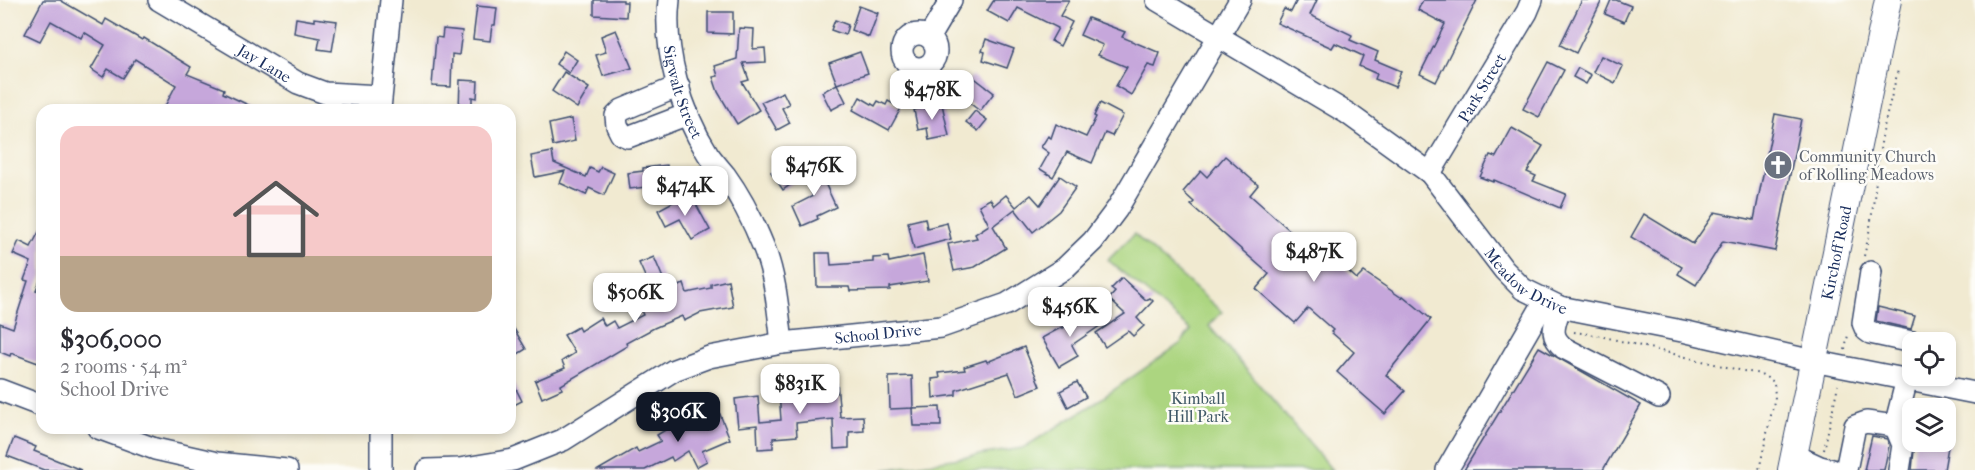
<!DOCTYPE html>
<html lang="en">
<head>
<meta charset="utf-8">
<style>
	body { margin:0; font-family:"IM FELL French Canon",serif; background:#f2f2f3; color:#2b2b33; height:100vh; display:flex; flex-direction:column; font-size:22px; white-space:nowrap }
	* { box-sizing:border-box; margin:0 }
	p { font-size:20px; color:#7c7c81 }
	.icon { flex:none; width:33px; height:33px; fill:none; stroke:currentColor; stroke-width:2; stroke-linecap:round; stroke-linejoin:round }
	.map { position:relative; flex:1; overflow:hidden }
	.panel { position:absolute; left:36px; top:104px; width:480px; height:330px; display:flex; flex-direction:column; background:#fff; border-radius:18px; box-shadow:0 3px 9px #0003 }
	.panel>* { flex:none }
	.controls { position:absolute; left:1902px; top:332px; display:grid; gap:12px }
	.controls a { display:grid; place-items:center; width:54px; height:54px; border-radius:12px; background:#fff; box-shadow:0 3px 9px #0003; font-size:30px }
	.price { position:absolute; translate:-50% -51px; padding:0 14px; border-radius:12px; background:#fff; color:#222; font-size:20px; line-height:39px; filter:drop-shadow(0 2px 3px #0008) }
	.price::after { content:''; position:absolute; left:50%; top:36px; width:18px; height:14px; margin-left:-9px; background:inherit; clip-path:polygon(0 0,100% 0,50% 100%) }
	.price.selected { background:#111827; color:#fff }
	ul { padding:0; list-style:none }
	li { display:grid; align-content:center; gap:12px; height:318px; padding:0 24px }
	li span { display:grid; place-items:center; height:186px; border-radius:18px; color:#555 }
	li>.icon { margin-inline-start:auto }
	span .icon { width:108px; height:108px; fill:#fffc; stroke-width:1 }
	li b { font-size:26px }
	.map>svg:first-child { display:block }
	.green { fill:#acd580; stroke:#64826f; stroke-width:1.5 }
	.building { fill:#c6a7db }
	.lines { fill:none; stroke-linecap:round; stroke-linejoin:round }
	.minor-casing { stroke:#3b4b6f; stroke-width:24 }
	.major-casing { stroke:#3b4b6f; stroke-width:28 }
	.path { stroke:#3b4b6f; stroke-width:2; stroke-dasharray:1.5 4.5; stroke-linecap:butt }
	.minor { stroke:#fff; stroke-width:21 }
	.major { stroke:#fff; stroke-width:26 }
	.labels { text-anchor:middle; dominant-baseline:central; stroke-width:5; stroke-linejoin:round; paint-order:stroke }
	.street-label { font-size:16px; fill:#1b2f5e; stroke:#fdfcf7 }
	.worship-label { font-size:16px; fill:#5b616d; stroke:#fdfcf7; text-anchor:start }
	.park-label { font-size:16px; fill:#3f5866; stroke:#fdfcf7 }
</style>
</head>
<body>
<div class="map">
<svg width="1975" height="470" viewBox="0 0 1975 470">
	<rect width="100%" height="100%" fill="#fdfcf7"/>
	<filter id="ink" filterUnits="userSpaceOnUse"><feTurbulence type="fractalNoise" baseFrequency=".0167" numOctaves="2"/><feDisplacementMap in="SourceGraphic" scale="12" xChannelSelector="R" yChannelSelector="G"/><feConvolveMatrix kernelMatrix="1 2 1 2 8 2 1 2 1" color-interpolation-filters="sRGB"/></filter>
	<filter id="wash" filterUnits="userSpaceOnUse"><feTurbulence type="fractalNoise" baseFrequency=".008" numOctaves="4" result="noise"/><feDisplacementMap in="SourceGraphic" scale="24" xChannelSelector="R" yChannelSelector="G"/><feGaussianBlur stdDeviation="1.35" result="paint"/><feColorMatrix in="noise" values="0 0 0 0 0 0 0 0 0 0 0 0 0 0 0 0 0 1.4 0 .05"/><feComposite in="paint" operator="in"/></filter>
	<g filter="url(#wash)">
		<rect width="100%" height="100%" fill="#f1ead1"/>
		<polygon class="green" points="1134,234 1222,312 1209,326 1332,470 883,470 1023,448 1092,405 1181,343 1191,330 1108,260"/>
		<g id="blocks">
			<g class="building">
				<polygon points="43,0 60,0 103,25 106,19 142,40 144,38 191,67 187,74 224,89 223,93 259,110 163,110 176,85 135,59 123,78 108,69 103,77 91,69 105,45 84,32 81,38 51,21 40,41 25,34"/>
				<polygon points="594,0 623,0 623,2 627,2 626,17 594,15"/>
				<polygon points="994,0 1069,0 1060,16 1072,22 1060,46 1051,41 1058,28 1018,8 1009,23 987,11"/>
				<polygon points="1297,0 1317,0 1310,15 1352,35 1350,40 1378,52 1375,60 1401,71 1395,87 1375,79 1377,74 1359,66 1363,56 1335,43 1332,48 1277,23 1284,9 1291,12"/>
				<polygon points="1423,0 1477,0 1436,82 1420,74 1445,24 1418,10"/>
				<polygon points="1582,0 1602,0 1576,53 1560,45"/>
				<polygon points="1611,0 1616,0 1631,6 1624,22 1605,14"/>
				<polygon points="477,6 497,8 495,25 492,25 490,41 473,39"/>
				<polygon points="859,6 878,13 869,37 851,30"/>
				<polygon points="708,12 733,12 733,34 708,33"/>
				<polygon points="296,18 314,21 314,18 337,21 332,51 318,49 320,38 294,33"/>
				<polygon points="1088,18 1125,32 1122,37 1160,53 1155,67 1148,65 1131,95 1116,86 1127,67 1098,55 1103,45 1080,35"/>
				<polygon points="835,20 848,25 845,35 831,30"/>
				<polygon points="739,28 754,29 753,49 765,48 766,62 743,63 749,80 742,82 759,110 737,124 718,92 713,77 718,76 715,66 737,59"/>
				<polygon points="443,29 462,31 459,55 452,54 451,87 432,86 436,37 442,38"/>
				<polygon points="616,30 632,68 603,76 596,55 606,52 601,36"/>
				<polygon points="986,39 1014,49 1007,68 983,60 985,52 982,51"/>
				<polygon points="564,51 577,60 569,73 556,64"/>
				<polygon points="860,52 868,73 837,84 829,63"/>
				<polygon points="1601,56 1623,66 1615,83 1593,72"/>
				<polygon points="1548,62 1564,70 1539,117 1523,109"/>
				<polygon points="1578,68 1591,75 1586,84 1573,77"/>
				<polygon points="564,72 589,88 577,108 552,91"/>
				<polygon points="972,76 994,93 980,111 958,94"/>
				<polygon points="460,80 478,81 477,98 472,97 472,110 459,110"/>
				<polygon points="837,84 846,102 831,110 822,92"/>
				<polygon points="783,92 789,104 782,108 790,123 777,130 761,102"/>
				<polygon points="860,97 875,106 878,101 886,105 888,101 901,108 889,130 853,110"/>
				<polygon points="1100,103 1123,115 1112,136 1105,133 1092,163 1067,152 1053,177 1040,169 1049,153 1041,147 1048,136 1051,138 1056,124 1086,137 1096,117 1094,116"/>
				<polygon points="942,104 949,136 929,140 927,128 918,130 914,110"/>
				<polygon points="975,111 987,120 978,131 966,122"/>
				<polygon points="1775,114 1801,119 1775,251 1723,241 1696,285 1678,274 1682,267 1631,237 1644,214 1693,244 1715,212 1754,220"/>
				<polygon points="571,119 575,141 553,146 549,124"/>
				<polygon points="1512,128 1543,146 1527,172 1536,176 1533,181 1566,194 1560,208 1494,180 1493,182 1480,177 1490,155 1496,157"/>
				<polygon points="552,152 554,163 586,177 590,168 598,172 601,167 614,173 604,195 589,188 586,195 560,183 565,171 535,177 531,156"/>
				<polygon points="1225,156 1258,185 1250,195 1304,243 1309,236 1357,279 1364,272 1402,298 1403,296 1431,319 1386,375 1405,391 1385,414 1337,372 1354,352 1331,332 1333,330 1308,308 1295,323 1256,289 1269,274 1191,205 1194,202 1183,192 1201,171 1207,177"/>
				<polygon points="786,162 798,179 783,190 771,172"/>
				<polygon points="811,162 823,179 836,207 817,216 818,219 802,226 793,206 813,196 801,169"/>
				<polygon points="667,165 670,184 630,189 628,173 643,171 643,168"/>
				<polygon points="1060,176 1076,187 1059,211 1033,232 1015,209 993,226 1006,248 975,267 954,271 948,244 977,238 975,234 989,225 979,205 990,199 994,205 1006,195 1016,207 1031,195 1040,205"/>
				<polygon points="682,197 687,197 689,201 693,199 710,230 692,240 680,219 666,226 658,210"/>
				<polygon points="925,218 927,228 947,223 951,239 914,249 908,222"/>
				<polygon points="42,226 42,276 36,290 42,292 42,350 38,363 11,353 10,356 0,352 0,323 13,328 28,281 24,280 31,262 13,254 19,241 31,247"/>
				<polygon points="816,253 830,253 831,265 873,262 873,258 888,257 889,262 923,255 928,281 890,287 890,290 850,291 849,287 817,287"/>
				<polygon points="654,257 668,290 684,284 687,293 711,288 711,284 728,280 733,307 700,313 684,321 682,316 654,328 626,343 627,346 561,385 562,389 542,398 535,381 565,368 562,361 575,353 564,335 578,327 580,331 600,318 605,326 613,321 617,328 643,315 635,296 651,290 639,263"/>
				<polygon points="1122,278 1146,300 1150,298 1153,301 1137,318 1144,326 1133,336 1128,331 1105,347 1096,333 1125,314 1109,299 1115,292 1111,289"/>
				<polygon points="1878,307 1915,316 1911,329 1876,321"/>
				<polygon points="1088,312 1092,312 1101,325 1072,345 1078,356 1059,367 1042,338 1062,327 1063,328"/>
				<polygon points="510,322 526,349 510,359"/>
				<polygon points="1024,347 1040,386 1018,395 1009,373 956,390 956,395 933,398 932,379 940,378 939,373 965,370 964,367 986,360 987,362"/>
				<polygon points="1539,347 1641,405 1603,470 1464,470"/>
				<polygon points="912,376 913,408 890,409 889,377"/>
				<polygon points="510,377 522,401 510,407"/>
				<polygon points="1077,382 1086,397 1068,407 1060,391"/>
				<polygon points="837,383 840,417 863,416 864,431 849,432 849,448 834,449 833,419 796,423 797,436 773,438 773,448 758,449 757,425 738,427 735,399 758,396 760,422 781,420 779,392 813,390 812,386"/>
				<polygon points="717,407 730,439 702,451 707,461 696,467 688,451 673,461 671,457 645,470 598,470 636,448 638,452 661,441 657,435 675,424"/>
				<polygon points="940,407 941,426 913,426 912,408"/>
				<polygon points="1872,436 1887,439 1889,446 1884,470 1864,470"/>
				<polygon points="14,438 36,447 34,451 81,470 44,470 7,456"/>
				<polygon points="1915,441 1949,441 1944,470 1912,470"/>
			</g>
		</g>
	</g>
	<g filter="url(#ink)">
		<use href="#blocks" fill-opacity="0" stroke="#3b4b6f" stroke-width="1.5"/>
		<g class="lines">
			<g class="minor-casing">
				<g id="minor">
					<path id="s1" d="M159,0L298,83L325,93L380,96"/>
					<path id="s2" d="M669,0C663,49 681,112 708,154C713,161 719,168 725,175C741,197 754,223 764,248C776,278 778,311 782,343"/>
					<path id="s3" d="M1157,0L1347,113L1430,173L1504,270L1523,289L1560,307L1687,332L1813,361L1975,393"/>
					<circle cx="919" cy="51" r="17"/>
					<polyline points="929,37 951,0"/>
					<polyline points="679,86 622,110 616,116 617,126 621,134 628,137 688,114"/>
					<polyline points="380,109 391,0"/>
					<path id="s4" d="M1430,173L1527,12L1532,0"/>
					<polyline points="1871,272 1863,323 1866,330 1870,333 1912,342"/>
					<path d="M1560,307C1555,325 1548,335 1564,348L1659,397"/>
					<polyline points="0,390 42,406"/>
					<polyline points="1895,426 1903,445 1899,470"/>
					<polyline points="98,428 155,449 217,463 287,470"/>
					<polyline points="381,428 381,470"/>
					<polyline points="1794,455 1820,467 1832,470"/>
					<path id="s5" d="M427,470L459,469L513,460L563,440L674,370L709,357L782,343L941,327L1007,304L1065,268L1093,241L1117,209L1240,0"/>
					<polyline points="1447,470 1545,301"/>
					<polyline points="1846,470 1855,426 1866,422 1895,426 1907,379"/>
				</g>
			</g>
			<g class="major-casing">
				<g id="major">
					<path id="s6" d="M1791,470L1888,0"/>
				</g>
			</g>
			<g class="path">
				<path d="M1864,256C1874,217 1875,177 1882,137C1886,115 1893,92 1898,70"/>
				<polyline points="1574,332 1596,335 1743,371 1761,374 1774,382 1775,397 1759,470"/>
				<polyline points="1845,350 1848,335"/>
				<polyline points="1824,450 1838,385"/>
			</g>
			<use href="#minor" class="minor"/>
			<use href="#major" class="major"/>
		</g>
	</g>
	<defs>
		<g id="church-disc" transform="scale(1.5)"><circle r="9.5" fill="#6b7280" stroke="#fdfcf7"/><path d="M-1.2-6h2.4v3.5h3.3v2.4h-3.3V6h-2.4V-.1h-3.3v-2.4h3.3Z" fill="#fff"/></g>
	</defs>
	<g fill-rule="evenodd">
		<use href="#church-disc" x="1778" y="165"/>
	</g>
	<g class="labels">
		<g class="street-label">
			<text stroke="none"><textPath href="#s1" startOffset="123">Jay Lane</textPath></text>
			<text stroke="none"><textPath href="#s4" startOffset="100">Park Street</textPath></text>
			<text stroke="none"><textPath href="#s2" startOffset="94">Sigwalt Street</textPath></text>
			<text stroke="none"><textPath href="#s6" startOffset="222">Kirchoff Road</textPath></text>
			<text stroke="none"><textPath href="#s3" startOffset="470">Meadow Drive</textPath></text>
			<text stroke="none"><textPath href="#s5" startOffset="480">School Drive</textPath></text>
		</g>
		<g class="worship-label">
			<text x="1799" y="156">Community Church<tspan x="1799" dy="18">of Rolling Meadows</tspan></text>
		</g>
		<g class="park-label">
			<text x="1198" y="398">Kimball<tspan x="1198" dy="18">Hill Park</tspan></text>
		</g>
	</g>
</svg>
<div class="controls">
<a><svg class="icon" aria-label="locate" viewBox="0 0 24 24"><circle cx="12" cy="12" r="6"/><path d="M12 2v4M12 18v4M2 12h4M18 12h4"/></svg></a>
<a><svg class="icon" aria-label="layers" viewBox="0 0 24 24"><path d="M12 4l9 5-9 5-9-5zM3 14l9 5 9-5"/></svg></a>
</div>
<b class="price" style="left:932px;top:121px">$478K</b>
<b class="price" style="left:814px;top:197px">$476K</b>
<b class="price" style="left:685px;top:217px">$474K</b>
<b class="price" style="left:1314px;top:283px">$487K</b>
<b class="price" style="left:635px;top:324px">$506K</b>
<b class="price" style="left:1070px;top:338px">$456K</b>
<b class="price" style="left:800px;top:415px">$831K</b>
<b class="price selected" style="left:678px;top:443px">$306K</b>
<section class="panel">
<ul>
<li><span style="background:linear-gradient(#f6c9c9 70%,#b9a48a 0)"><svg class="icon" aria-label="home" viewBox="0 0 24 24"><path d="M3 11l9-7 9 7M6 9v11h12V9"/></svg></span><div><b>$306,000</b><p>2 rooms · 54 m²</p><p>School Drive</p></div></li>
</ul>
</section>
</div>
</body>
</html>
